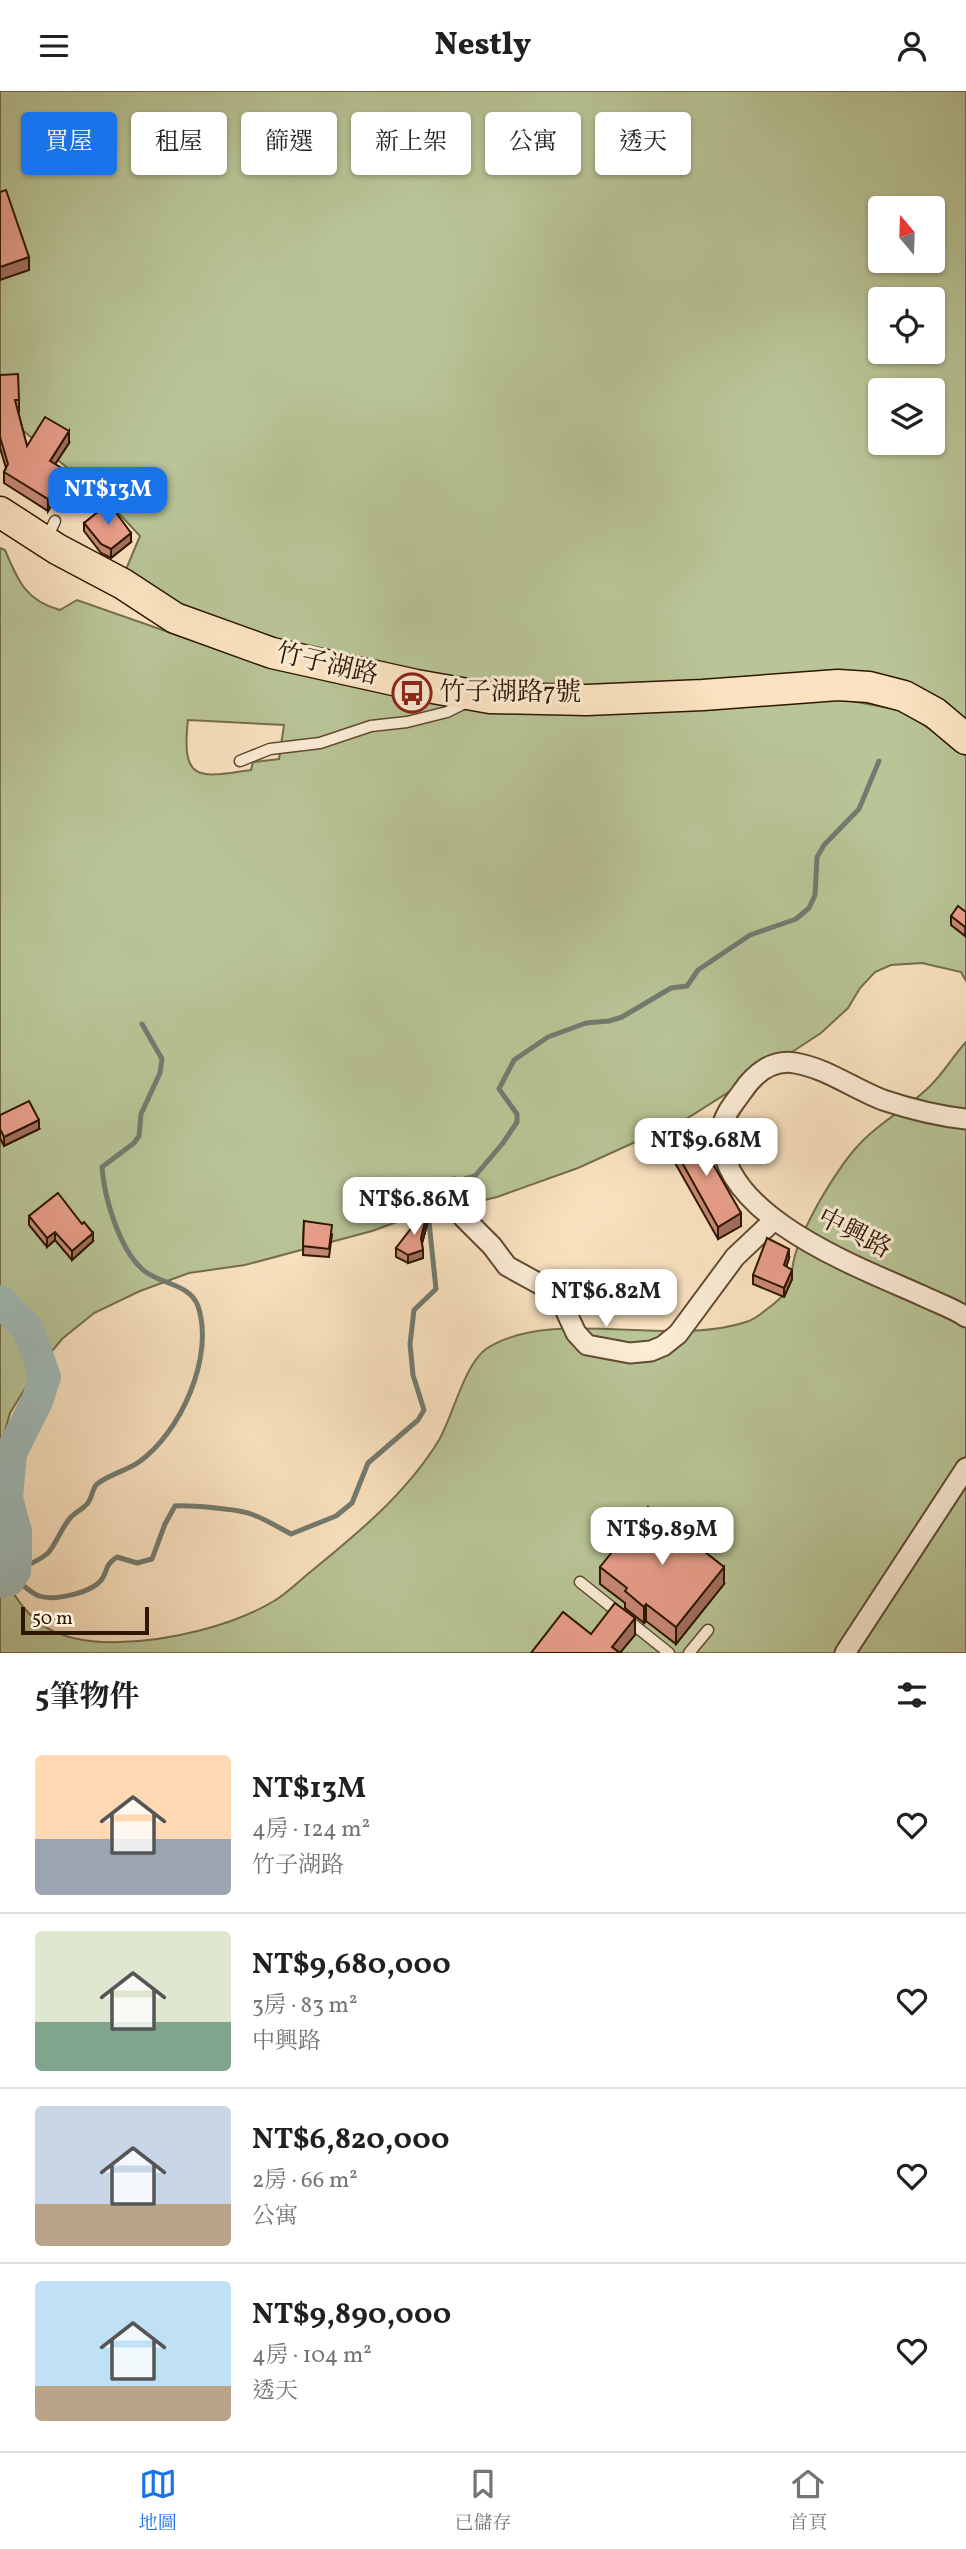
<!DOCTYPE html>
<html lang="zh-TW">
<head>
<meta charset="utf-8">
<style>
	body { margin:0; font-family:Vollkorn,"Noto Serif TC",serif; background:#f2f2f2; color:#202124; height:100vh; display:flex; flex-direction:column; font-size:26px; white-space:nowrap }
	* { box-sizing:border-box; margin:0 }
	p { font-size:23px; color:#757577 }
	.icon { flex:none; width:38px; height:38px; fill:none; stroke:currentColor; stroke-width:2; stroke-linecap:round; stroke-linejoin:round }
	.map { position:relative; height:1562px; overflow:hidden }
	.sheet { display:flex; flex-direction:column; background:#fff; flex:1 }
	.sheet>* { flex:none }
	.banner { position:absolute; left:21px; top:21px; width:924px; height:63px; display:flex; gap:14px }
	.needle { width:46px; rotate:341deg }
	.controls { position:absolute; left:868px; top:105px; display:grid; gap:14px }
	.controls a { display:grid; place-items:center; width:77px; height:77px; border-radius:7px; background:#fff; box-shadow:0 2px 5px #0004; font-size:35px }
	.scale { position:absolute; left:21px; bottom:18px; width:128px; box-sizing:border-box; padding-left:7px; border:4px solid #2e1700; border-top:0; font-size:19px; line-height:24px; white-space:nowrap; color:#2e1700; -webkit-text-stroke:5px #fcedd7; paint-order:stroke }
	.price { position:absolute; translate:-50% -60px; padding:0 16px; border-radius:14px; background:#fff; color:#222; font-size:23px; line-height:46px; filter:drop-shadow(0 2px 4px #0008) }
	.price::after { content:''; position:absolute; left:50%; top:42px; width:21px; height:16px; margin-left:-10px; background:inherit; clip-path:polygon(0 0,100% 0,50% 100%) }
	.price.active { background:#1a73e8; color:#fff }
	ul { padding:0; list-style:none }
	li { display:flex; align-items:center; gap:21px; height:175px; padding:0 35px }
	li+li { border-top:2px solid #e0e0e0 }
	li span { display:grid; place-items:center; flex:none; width:196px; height:140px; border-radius:7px; color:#555 }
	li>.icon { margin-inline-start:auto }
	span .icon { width:84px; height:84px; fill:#fffc; stroke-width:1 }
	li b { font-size:30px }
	h2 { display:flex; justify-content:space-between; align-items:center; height:84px; padding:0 35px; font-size:30px }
	.chip { padding:0 24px; border-radius:7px; background:#fff; box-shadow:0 2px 5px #0004; font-size:24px; line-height:63px }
	.chip.active { background:#1a73e8; color:#fff }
	header { display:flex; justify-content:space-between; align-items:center; height:91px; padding:0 35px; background:#fff; font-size:32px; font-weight:800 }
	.tab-bar { display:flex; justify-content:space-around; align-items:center; height:98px; border-top:2px solid #e0e0e0; background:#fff; font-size:19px; color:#757577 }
	.tab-bar a { display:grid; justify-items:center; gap:4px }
	.tab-bar .active { color:#1a73e8 }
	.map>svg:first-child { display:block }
	.green { fill:#b9c597; stroke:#746e4c; stroke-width:2; fill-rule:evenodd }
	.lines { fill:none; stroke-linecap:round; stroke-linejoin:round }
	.stream { stroke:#737b70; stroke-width:5 }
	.river { stroke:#a1bdbb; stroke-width:32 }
	.lane-casing { stroke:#614a30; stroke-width:13 }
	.street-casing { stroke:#614a30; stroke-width:23 }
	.primary-casing { stroke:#2e1700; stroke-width:33 }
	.lane { stroke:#fcedd7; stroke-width:10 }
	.street { stroke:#fcedd7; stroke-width:19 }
	.primary { stroke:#fbe3c1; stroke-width:30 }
	.wall { fill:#c88978; stroke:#2e1700; stroke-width:2 }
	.shaded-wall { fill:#a36f61; stroke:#2e1700; stroke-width:2 }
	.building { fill:#e99f8b; stroke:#2e1700; stroke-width:2 }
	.labels { text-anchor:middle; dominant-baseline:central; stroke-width:6; stroke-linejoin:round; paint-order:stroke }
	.street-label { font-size:26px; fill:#2e1700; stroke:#fcedd7 }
	.poi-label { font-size:26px; fill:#2e1700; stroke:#fcedd7; text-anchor:start }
</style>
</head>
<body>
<header><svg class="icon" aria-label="menu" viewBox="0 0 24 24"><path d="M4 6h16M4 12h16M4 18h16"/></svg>Nestly<svg class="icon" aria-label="person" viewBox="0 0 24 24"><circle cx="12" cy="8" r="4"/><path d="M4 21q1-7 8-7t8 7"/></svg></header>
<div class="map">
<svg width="966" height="1562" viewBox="0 0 966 1562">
	<rect width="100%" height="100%" fill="#fbe3c1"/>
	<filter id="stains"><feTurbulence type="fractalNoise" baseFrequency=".00286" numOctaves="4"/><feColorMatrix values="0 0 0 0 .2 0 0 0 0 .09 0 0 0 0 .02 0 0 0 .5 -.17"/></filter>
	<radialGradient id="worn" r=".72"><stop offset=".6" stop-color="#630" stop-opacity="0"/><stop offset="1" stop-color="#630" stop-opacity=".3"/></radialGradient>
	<g class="green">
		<path d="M0,0H966V636L923,604L704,596L494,597L384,578L205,529L127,486V476L140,445L110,413L0,320ZM880,117H933V170H880ZM880,208H933V261H880ZM880,299H933V352H880Z"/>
		<path d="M0,457L5,459C18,490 26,510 60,519L77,509L234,564L343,588L823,605L901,619L936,642L966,665V890L961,881L922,872L891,874L875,881L860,897L848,917L821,942L792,961L686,1028L578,1077L497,1106L402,1129L372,1140L245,1174L189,1182L140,1200L94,1222L62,1248L37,1278L10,1322L0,1358ZM188,629L284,634L279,668L253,671L251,679C198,687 181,691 188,629Z"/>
		<path d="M966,951V1562H0V1476C25,1535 58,1553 120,1551C169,1550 232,1535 274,1510C287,1502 298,1491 309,1482C357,1443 407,1402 439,1349C453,1325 464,1274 486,1258C551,1215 669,1257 746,1231C753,1229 761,1223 767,1218C800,1195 786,1188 797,1158C802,1142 811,1126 819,1111C829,1094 842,1073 855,1058C876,1033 907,1018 929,996C943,983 953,965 966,951Z"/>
	</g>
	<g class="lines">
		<g class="stream">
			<path d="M15,1480C26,1475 39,1470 48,1462C57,1452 61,1437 71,1426C76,1421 83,1418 87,1413C92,1408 92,1399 96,1394C105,1385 128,1379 139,1371C180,1342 215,1266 198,1215C190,1192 157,1193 142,1178C119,1157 104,1106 102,1076L134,1052L139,1045L141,1023L160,982L162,968L142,933"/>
			<path d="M12,1485C20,1491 30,1502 39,1505C55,1510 92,1502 102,1488C109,1477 104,1475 117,1466L137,1472L152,1468L165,1433L175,1415C189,1414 238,1418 251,1423C265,1428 278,1436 291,1443L336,1425L352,1412L368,1372L418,1329L424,1319L413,1284L410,1253L414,1219L436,1198L429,1131L443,1103L458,1090L475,1085L503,1052L517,1031V1023L499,998L514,969L548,946L586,932L609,930L622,926L671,897L687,895L698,879L750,844L796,828L809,817L815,804L817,766L824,754L859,718L879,670"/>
		</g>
		<polyline class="river" points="0,1210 28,1238 45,1286 37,1310 11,1362 7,1407 16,1441 16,1467 15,1480 9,1489 0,1491"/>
		<g class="lane-casing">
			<g id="lane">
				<polyline points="47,447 55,430"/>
				<polyline points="240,670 270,658 320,652 371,635 407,631 447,621 467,611"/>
				<polyline points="580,1491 669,1562"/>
				<polyline points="689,1562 708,1539"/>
			</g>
		</g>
		<g class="street-casing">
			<g id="street">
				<path d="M966,1028C938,1025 910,1018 883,1009C854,998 826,977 795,972C772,968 754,983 742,1001C735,1011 723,1024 722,1038C714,1124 861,1177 923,1205C937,1212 953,1217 966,1226"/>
				<polyline points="454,1097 458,1104 464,1127 492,1155 507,1175 545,1196 558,1207 563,1214 576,1242 587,1254 630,1262 651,1260 663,1255 678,1243 735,1166 774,1129"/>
				<polyline points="845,1562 966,1377"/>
			</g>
		</g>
		<g class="primary-casing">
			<polyline id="primary" points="0,421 57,458 123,493 175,527 272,562 416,594 490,607 587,609 703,604 838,594 869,596 904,605 935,622 966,648"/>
		</g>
		<use href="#lane" class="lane"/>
		<use href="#street" class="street"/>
		<use href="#primary" class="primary"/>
	</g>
	<g class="wall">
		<polygon points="0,284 19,309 19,321 18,321 27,355 69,352 55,373 65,391 48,420 4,392 4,381 6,377 0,357"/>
		<polygon points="84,432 131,451 111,467 101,462 84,440"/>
		<polygon points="966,821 965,845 951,834 951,825"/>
		<polygon points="0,1024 39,1038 4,1055 0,1047"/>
		<polygon points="670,1050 741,1135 718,1148 670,1063"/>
		<polygon points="430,1123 422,1152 423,1167 408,1172 396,1166 396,1157"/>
		<polygon points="29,1125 93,1150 72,1169 55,1149 47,1156 29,1134"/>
		<polygon points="304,1130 332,1143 329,1166 303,1164"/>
		<polygon points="789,1167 786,1176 792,1188 784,1206 753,1193 753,1184"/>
		<polygon points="600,1476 724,1493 676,1553 646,1530 644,1532 625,1517 625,1512 600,1493"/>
	</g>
	<g class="shaded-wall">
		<polygon points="29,166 29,179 0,189 0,176"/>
		<polygon points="69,340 69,352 50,381 50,370"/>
		<polygon points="65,379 65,391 48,420 48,408"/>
		<polygon points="131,442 131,451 111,467 111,458"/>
		<polygon points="39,1029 39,1038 4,1055 4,1046"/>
		<polygon points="430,1114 430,1123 421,1156 421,1147"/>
		<polygon points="741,1122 741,1135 718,1148 718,1136"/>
		<polygon points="55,1141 55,1149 47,1156 47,1147"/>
		<polygon points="93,1142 93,1150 72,1169 72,1160"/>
		<polygon points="789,1158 789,1167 784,1183 784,1174"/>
		<polygon points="423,1159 423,1167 408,1172 408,1164"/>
		<polygon points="792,1179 792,1188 784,1206 784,1197"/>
		<polygon points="724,1476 724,1493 676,1553 676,1536"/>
		<polygon points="646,1513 646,1530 644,1532 644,1516"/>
		<polygon points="635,1527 635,1544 620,1562 612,1556"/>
	</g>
	<g class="building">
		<polygon points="6,99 29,166 0,176 0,101"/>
		<polygon points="18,283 19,309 15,309 27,355 45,326 69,340 50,370 65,379 48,408 4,381 8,373 0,346 0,284"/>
		<polygon points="109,412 131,442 111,458 101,453 84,432"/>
		<polygon points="958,815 966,821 966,834 965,836 951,825"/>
		<polygon points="29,1010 39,1029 4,1046 0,1038 0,1024"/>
		<polygon points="693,1038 741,1122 718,1136 670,1050"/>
		<polygon points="58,1102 82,1133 84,1131 93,1142 72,1160 55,1141 47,1147 29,1125"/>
		<polygon points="429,1114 421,1147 423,1159 408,1164 396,1157"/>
		<polygon points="304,1130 332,1134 329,1158 303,1155"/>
		<polygon points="767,1147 789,1158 784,1174 792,1179 784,1197 753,1184"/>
		<polygon points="648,1416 724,1476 676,1536 646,1513 644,1516 625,1500 627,1497 600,1476"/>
		<polygon points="615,1512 635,1527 612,1556 620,1562 531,1562 563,1521 591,1543"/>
	</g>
	<defs>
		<g id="bus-ring" transform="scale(2.0125)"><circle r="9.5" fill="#fcedd7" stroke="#8f2418" stroke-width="1.5"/><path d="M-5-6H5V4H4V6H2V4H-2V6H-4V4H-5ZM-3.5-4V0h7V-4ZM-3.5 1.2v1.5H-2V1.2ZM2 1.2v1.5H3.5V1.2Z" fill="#8f2418"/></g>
	</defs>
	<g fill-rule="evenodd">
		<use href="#bus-ring" x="412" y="602"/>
	</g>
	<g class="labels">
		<g class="street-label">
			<text transform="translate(327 574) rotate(13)">竹子湖路</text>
			<text transform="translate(854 1143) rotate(27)">中興路</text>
		</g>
		<g class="poi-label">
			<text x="439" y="602">竹子湖路7號</text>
		</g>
	</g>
	<rect width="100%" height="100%" filter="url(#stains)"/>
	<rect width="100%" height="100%" fill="url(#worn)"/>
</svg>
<div class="controls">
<a><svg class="needle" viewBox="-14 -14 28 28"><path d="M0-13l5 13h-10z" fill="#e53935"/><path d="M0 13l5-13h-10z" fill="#757577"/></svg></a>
<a><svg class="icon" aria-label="locate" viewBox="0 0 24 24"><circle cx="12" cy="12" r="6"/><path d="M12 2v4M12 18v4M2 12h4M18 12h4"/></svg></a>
<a><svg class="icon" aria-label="layers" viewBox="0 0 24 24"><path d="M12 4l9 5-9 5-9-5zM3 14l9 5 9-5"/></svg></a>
</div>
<div class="scale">50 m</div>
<b class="price active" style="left:108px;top:436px">NT$13M</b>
<b class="price" style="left:706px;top:1087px">NT$9.68M</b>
<b class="price" style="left:414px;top:1146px">NT$6.86M</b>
<b class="price" style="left:606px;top:1238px">NT$6.82M</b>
<b class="price" style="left:662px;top:1476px">NT$9.89M</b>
<div class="banner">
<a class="chip active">買屋</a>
<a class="chip">租屋</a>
<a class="chip">篩選</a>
<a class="chip">新上架</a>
<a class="chip">公寓</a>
<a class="chip">透天</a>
</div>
</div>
<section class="sheet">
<h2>5筆物件<svg class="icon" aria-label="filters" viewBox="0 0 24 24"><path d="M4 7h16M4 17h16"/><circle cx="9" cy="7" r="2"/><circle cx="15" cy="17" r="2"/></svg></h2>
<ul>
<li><span style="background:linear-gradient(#ffd9b3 60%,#9aa5b1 0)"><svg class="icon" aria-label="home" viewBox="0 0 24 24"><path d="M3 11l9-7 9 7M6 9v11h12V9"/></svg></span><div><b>NT$13M</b><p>4房 · 124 m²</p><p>竹子湖路</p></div><svg class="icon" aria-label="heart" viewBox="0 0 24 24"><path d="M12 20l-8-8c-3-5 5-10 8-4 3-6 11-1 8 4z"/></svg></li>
<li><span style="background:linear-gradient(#dfe7d0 65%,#7fa58c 0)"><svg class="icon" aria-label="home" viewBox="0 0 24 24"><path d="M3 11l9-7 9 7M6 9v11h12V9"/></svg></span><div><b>NT$9,680,000</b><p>3房 · 83 m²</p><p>中興路</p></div><svg class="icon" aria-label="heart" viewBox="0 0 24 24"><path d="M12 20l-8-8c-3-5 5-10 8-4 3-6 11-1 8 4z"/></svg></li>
<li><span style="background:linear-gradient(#c9d6e8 70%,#b9a48a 0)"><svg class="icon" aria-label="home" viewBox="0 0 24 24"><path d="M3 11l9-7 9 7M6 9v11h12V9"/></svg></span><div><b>NT$6,820,000</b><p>2房 · 66 m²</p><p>公寓</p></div><svg class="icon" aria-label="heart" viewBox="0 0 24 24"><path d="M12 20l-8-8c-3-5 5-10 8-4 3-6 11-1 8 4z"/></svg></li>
<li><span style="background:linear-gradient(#bfe0f5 75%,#b9a48a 0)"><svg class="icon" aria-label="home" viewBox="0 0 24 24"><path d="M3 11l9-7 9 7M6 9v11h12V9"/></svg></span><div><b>NT$9,890,000</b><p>4房 · 104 m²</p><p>透天</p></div><svg class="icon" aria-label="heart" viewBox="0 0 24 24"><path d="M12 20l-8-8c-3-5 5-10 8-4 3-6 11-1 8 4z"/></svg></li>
</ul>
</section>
<nav class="tab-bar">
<a class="active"><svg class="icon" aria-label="map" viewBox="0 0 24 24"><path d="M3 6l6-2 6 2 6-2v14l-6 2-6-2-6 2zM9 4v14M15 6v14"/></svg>地圖</a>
<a><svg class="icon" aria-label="saved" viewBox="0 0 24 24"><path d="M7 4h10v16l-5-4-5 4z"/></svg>已儲存</a>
<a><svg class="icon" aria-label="home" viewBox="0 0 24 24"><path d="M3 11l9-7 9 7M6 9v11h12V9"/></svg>首頁</a>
</nav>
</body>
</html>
